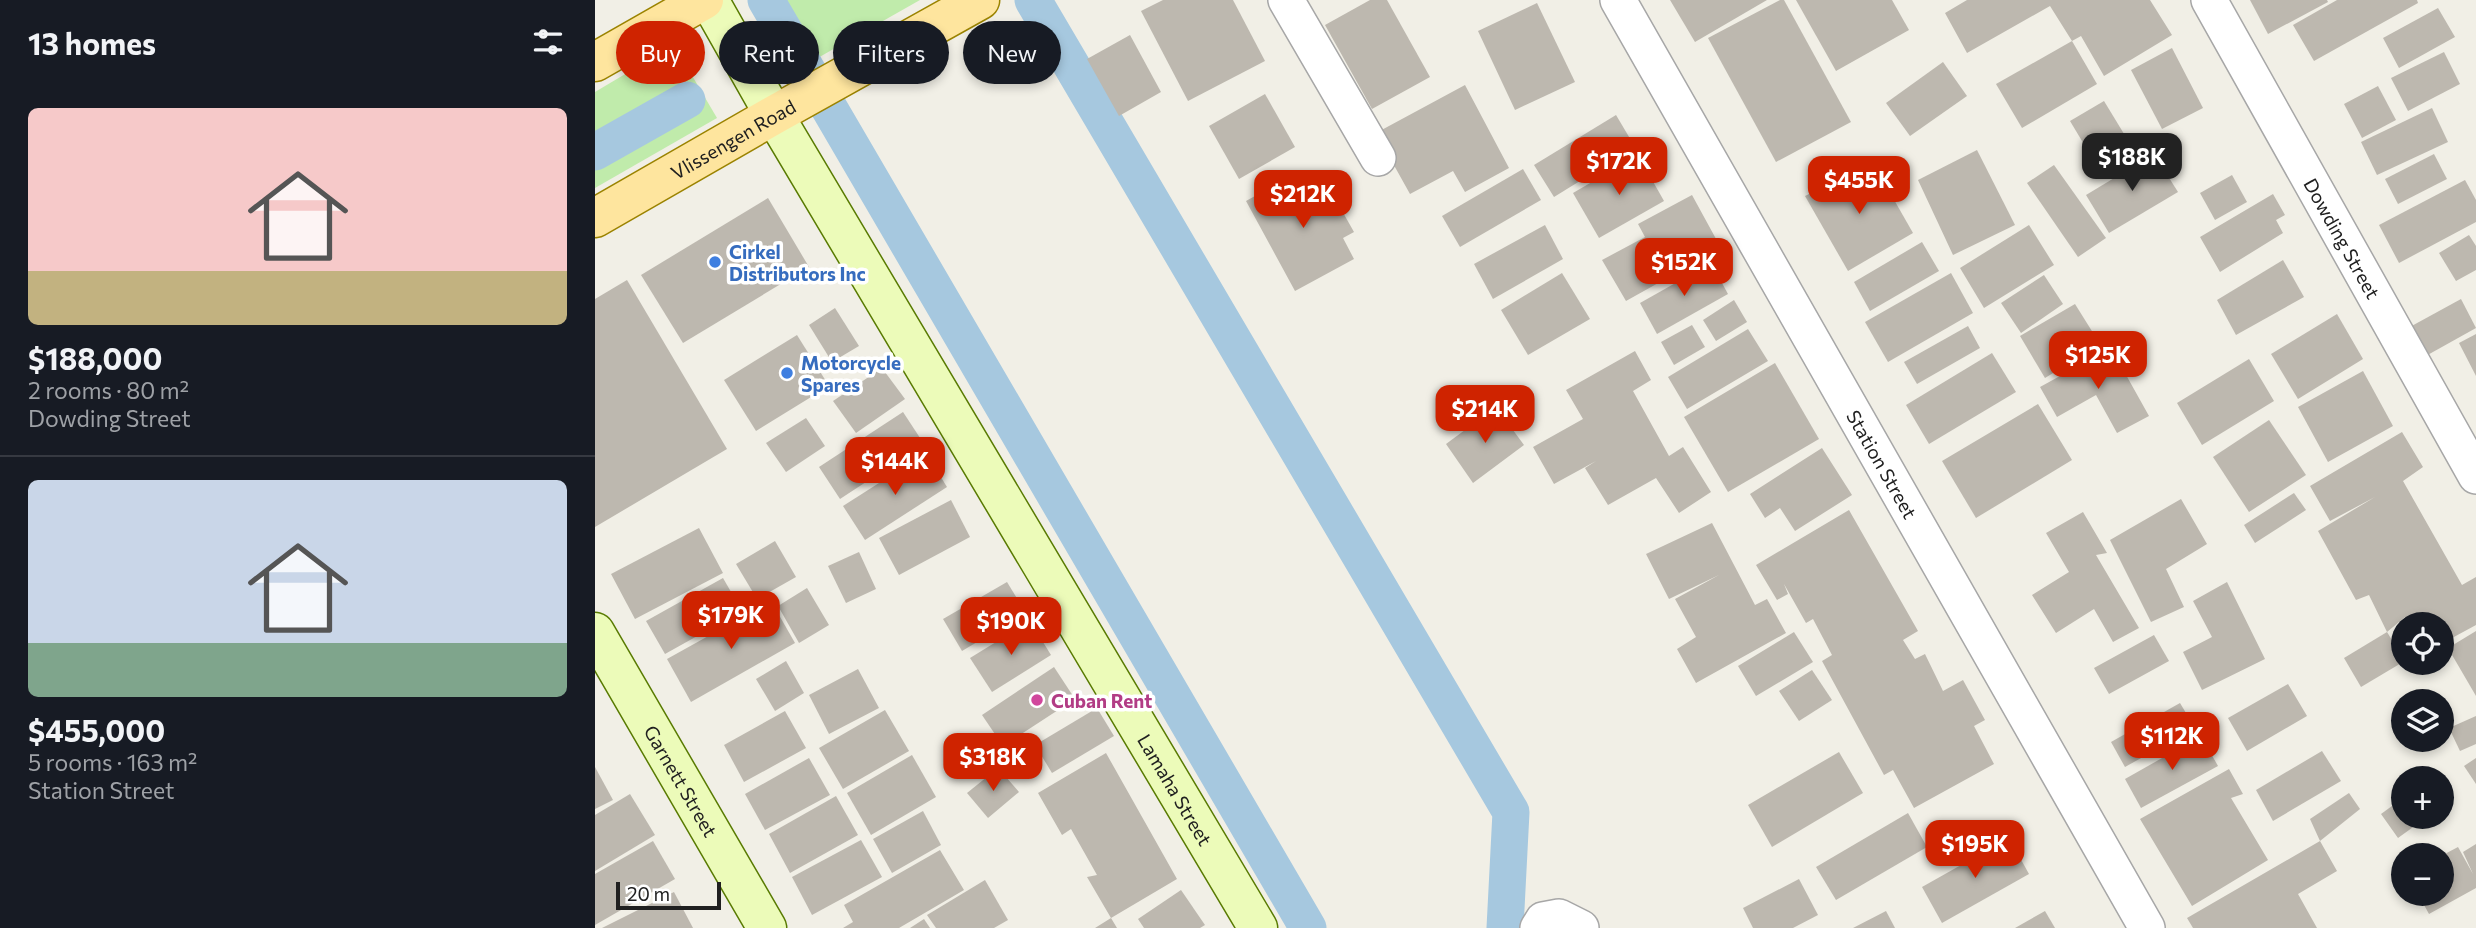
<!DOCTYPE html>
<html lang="en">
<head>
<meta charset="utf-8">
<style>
	body { margin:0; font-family:Commissioner,sans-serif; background:#242831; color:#f1f3f6; height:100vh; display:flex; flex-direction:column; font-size:26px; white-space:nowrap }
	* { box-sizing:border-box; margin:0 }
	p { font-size:23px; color:#9ea1a6 }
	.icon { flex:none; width:38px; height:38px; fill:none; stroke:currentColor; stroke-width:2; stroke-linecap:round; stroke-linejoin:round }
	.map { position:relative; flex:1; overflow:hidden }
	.details { display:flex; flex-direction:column; background:#171b24; width:595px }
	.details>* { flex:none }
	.hud { position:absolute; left:21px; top:21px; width:665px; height:63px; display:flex; gap:14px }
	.tools { position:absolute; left:1796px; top:612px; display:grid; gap:14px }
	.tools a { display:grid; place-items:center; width:63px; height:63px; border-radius:50%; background:#171b24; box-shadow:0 4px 10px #0003; font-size:35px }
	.scale { position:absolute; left:21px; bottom:18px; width:105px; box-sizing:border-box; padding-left:7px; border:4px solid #202020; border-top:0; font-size:19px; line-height:24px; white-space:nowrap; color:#202020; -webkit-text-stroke:5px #fff; paint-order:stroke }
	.price { position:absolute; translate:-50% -60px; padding:0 16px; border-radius:14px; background:#cf2300; color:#fff; font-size:23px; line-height:46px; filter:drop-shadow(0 2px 4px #0008) }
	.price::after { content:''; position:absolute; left:50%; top:42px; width:21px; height:16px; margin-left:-10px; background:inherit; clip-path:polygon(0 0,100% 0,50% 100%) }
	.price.active { background:#222; color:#fff }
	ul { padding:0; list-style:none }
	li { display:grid; align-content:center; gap:14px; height:371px; padding:0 28px }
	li+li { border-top:2px solid #363941 }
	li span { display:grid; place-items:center; height:217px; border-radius:10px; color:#555 }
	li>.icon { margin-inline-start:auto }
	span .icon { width:126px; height:126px; fill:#fffc; stroke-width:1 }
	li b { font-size:30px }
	h2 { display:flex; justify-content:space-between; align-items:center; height:84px; padding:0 28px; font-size:30px }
	.pill { padding:0 24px; border-radius:32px; background:#171b24; box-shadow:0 4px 10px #0003; font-size:24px; line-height:63px }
	.pill.active { background:#cf2300; color:#fff }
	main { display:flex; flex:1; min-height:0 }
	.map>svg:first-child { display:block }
	.grass { fill:#c0ebab }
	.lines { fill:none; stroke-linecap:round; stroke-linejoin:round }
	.canal { stroke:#a6c8df; stroke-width:37 }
	.building { fill:#bdb8af }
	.street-casing { stroke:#a7a7a7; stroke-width:38 }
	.secondary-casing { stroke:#597b02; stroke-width:41 }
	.primary-casing { stroke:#9b8300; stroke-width:41 }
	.street { stroke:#fff; stroke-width:35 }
	.secondary { stroke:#ecfbb9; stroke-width:38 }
	.primary { stroke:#fee59e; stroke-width:38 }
	.shop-dot { fill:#3f7fe0; stroke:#fff; stroke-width:2.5 }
	.hotel-dot { fill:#d1479c; stroke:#fff; stroke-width:2.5 }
	.labels { text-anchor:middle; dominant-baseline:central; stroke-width:7; stroke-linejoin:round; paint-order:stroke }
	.street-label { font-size:19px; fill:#202020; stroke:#fff }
	.shop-label { font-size:19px; font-weight:bold; fill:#366cbe; stroke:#fff; text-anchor:start }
	.hotel-label { font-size:19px; font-weight:bold; fill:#b23c85; stroke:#fff; text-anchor:start }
</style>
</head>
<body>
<main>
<section class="details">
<h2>13 homes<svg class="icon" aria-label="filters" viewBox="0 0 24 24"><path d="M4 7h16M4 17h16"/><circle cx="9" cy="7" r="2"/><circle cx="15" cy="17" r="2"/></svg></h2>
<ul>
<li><span style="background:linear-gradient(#f6c9c9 75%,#c2b280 0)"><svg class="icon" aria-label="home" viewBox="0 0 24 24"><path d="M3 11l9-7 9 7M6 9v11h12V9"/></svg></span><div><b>$188,000</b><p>2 rooms · 80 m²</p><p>Dowding Street</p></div></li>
<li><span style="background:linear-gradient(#c9d6e8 75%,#7fa58c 0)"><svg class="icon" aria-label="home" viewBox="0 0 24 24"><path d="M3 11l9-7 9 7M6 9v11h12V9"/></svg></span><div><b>$455,000</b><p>5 rooms · 163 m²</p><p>Station Street</p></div></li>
</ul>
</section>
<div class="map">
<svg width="1881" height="928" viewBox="0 0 1881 928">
	<rect width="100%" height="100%" fill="#f1efe6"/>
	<g class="grass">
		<polygon points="161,0 325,0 198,72"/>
		<polygon points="79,45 122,118 0,188 0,92"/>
	</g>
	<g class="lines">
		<g class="canal">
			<polyline points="171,0 713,928"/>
			<polyline points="438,0 916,812 910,928"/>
			<polyline points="0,152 92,100"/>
		</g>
	</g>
	<g class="building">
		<polygon points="568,0 638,0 670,61 593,101 546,11"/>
		<polygon points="775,0 792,0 835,77 777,109 730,25"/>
		<polygon points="1075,0 1172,0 1100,42"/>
		<polygon points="1185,0 1189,0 1256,122 1181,162 1113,38"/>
		<polygon points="1201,0 1297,0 1314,30 1241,71"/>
		<polygon points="1372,0 1555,0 1577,35 1509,76 1486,36 1477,41 1455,6 1372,53 1350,13"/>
		<polygon points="1655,0 1732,0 1733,2 1673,34"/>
		<polygon points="1742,0 1822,0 1823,3 1719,61 1698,25"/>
		<polygon points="942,3 980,82 920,110 883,31"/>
		<polygon points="1843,8 1860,37 1804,68 1788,38"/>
		<polygon points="535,35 566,92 524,116 492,59"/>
		<polygon points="1477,41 1502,84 1427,128 1401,84"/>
		<polygon points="1577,48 1608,108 1567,129 1536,70"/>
		<polygon points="1849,52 1865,84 1813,111 1796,78"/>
		<polygon points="1348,62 1372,96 1315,136 1291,103"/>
		<polygon points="870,85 914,168 870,192 858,171 815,194 781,133"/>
		<polygon points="1783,86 1801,120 1767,138 1749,104"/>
		<polygon points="670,94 700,147 644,179 614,126"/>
		<polygon points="1509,101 1537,147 1502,166 1475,121"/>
		<polygon points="1837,108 1853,142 1782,175 1766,142"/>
		<polygon points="1021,115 1040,147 959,197 939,165"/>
		<polygon points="1382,150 1420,225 1358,255 1323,180"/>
		<polygon points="1559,154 1583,192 1514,233 1491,195"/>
		<polygon points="1839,154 1852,179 1803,204 1790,179"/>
		<polygon points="1043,155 1069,201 1004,238 978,193"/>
		<polygon points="1278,163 1318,233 1253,271 1210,196"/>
		<polygon points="1459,165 1511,238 1483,257 1432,183"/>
		<polygon points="928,169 946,200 865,247 847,216"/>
		<polygon points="703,172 716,195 733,186 759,232 748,238 759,259 700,291 651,201"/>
		<polygon points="1637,175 1652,202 1620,220 1605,193"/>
		<polygon points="1870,180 1881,200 1881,222 1804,263 1784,225"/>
		<polygon points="1678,194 1690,215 1681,220 1688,233 1625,272 1605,237"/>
		<polygon points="1097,195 1126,248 1031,301 1007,260 1050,237 1043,224"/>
		<polygon points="173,198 214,267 88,343 46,275"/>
		<polygon points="950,225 968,259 898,299 879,264"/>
		<polygon points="1434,225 1459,265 1389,308 1365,268"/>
		<polygon points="1874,235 1881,246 1881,270 1861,281 1844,253"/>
		<polygon points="1327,242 1344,271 1275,311 1259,282"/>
		<polygon points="1688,260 1709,297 1641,335 1622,300"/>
		<polygon points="1116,263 1133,294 1062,334 1045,303"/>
		<polygon points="967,273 995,319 933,355 906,310"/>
		<polygon points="1356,273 1378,313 1293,362 1270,322"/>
		<polygon points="1449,275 1468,304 1426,333 1406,303"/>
		<polygon points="32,280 132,449 0,527 0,299"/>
		<polygon points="1866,299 1881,328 1829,357 1813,328"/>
		<polygon points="1139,300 1152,322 1121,341 1108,320"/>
		<polygon points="1480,304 1505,344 1450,378 1425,336"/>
		<polygon points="240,308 264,346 237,362 214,325"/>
		<polygon points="1742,314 1768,359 1703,399 1676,354"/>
		<polygon points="1097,325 1110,347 1079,365 1066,342"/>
		<polygon points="1373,326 1385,348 1322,384 1309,362"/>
		<polygon points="1153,329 1173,361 1092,409 1073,377"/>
		<polygon points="1881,334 1881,376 1864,343"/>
		<polygon points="202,335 234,386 161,431 129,380"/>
		<polygon points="1516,348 1554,416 1522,433 1501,395 1462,417 1445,387"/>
		<polygon points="1040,351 1056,380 1038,391 1074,456 1088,447 1116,492 1084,513 1061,478 1013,505 990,468 1001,461 959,484 938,447 988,419 971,390"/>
		<polygon points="1397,353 1421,392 1334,444 1311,405"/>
		<polygon points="1654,359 1679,401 1607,445 1582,403"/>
		<polygon points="1180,363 1224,439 1133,492 1089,417"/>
		<polygon points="287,368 310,399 261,433 238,401"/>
		<polygon points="1768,371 1798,426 1733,462 1703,407"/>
		<polygon points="1443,404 1477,460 1381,518 1347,461"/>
		<polygon points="901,407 929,445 878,483 851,444"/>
		<polygon points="308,412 329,444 245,499 224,467"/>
		<polygon points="211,418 230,446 191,472 171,443"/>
		<polygon points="1674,420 1711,475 1654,512 1618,457"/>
		<polygon points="1807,432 1828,467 1808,481 1867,585 1881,577 1881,625 1846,644 1846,625 1814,625 1810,617 1792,632 1774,595 1761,600 1723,531 1780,497 1735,521 1715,486"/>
		<polygon points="1227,448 1257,495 1200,531 1185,508 1170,518 1155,494"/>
		<polygon points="331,453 352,487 270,540 248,506"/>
		<polygon points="1699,493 1711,510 1660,543 1649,525"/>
		<polygon points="1586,499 1612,544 1571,569 1589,607 1556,622 1515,540"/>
		<polygon points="356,500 375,537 304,575 284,538"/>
		<polygon points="1254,510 1323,631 1308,640 1320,659 1330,654 1348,691 1368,680 1390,720 1379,726 1399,764 1319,808 1298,770 1289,775 1227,661 1237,655 1218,619 1211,623 1189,584 1193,594 1182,600 1161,565"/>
		<polygon points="1488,512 1512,553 1501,555 1544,628 1518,642 1499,609 1461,633 1437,595 1474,572 1451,533"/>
		<polygon points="1117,523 1160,605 1172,599 1191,633 1101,683 1082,649 1101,637 1080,599 1124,575 1074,599 1051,554"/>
		<polygon points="104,528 128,573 40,619 16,574"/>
		<polygon points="180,541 201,577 162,599 141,564"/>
		<polygon points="264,552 281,589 251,603 233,566"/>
		<polygon points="128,578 147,611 70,654 51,621"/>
		<polygon points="412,582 431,613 367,651 348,619"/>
		<polygon points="1632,582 1670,659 1607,690 1588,652 1617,637 1598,601"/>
		<polygon points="212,588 234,625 204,643 183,606"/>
		<polygon points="176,601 200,643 96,702 72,659"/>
		<polygon points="435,621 456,655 397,692 375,658"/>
		<polygon points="1881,631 1881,696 1853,648"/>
		<polygon points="1199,632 1218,662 1161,696 1143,666"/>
		<polygon points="1792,632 1808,658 1808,662 1766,687 1749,658"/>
		<polygon points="1559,635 1574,661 1514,694 1499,668"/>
		<polygon points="191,661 209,693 180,711 161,679"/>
		<polygon points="459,667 480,699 408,746 387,715"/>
		<polygon points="263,669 284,708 234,734 214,695"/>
		<polygon points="1217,670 1237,700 1204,721 1184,691"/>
		<polygon points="1693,684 1712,716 1652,751 1633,718"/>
		<polygon points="1585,703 1600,728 1530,767 1516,742"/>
		<polygon points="502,708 519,736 457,773 440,745"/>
		<polygon points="290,710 314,751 248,789 224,748"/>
		<polygon points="190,711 211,748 149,782 129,745"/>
		<polygon points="1881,716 1881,744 1865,751 1854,728"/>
		<polygon points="1606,736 1623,766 1546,808 1530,779"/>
		<polygon points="1727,751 1746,781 1678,821 1661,790"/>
		<polygon points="1244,752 1268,793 1177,847 1153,805"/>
		<polygon points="511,753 582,879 516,918 522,928 500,928 516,918 492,877 502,875 476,829 467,835 443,793"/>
		<polygon points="317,755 341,797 276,835 252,793"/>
		<polygon points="214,758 235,795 170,830 150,794"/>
		<polygon points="1881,758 1881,784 1869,766"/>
		<polygon points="0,767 18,800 0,809"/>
		<polygon points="403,768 424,792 393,818 372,793"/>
		<polygon points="1634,769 1648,794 1636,798 1673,860 1597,906 1545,819"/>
		<polygon points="1754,793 1765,809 1725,841 1715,819"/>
		<polygon points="35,794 60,835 0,871 0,815"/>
		<polygon points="241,796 263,835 195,873 174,834"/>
		<polygon points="1808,798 1808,817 1832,817 1803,838 1786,814"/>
		<polygon points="328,811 346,845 297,873 278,839"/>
		<polygon points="1313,813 1332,847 1241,900 1221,867"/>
		<polygon points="1414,838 1434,874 1347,923 1327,887"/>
		<polygon points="266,840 287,877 217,915 197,877"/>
		<polygon points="58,841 80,879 0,925 0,874"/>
		<polygon points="1725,841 1742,871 1703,894 1722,928 1598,928 1592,918"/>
		<polygon points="1881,844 1881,888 1834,914 1823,894 1846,894 1846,856 1863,847 1878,874 1868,852"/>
		<polygon points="345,850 369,890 304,928 248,928 258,922 249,905"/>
		<polygon points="1204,879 1223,915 1198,928 1158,928 1148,908"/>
		<polygon points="390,880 413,920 399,928 341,928 332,915"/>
		<polygon points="586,890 610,925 605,928 549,928 543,919"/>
		<polygon points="79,892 98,928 7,928"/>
		<polygon points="1291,911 1300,928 1258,928"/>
		<polygon points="1450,911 1460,928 1420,928"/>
		<polygon points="329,919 335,928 315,928"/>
	</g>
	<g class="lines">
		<g class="street-casing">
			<g id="street">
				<polyline points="691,0 783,158"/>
				<path id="s1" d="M1023,0L1552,928"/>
				<path id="s2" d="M1614,0L1881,476"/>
				<polyline points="943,928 948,920 964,917 986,928"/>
			</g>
		</g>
		<g class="secondary-casing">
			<g id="secondary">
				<path id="s3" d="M114,0L179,115L663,928"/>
				<path id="s4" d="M0,632L172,928"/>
			</g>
		</g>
		<g class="primary-casing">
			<g id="primary">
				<polyline points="0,62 109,0"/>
				<path id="s5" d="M0,218L179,115L385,0"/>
			</g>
		</g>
		<use href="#street" class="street"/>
		<use href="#secondary" class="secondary"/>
		<use href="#primary" class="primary"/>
	</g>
	<g class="shop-dot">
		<circle cx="120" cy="262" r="7"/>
		<circle cx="192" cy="373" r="7"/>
	</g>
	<circle class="hotel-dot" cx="442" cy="700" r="7"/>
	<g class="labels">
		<g class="street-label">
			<text stroke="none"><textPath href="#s5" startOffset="159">Vlissengen Road</textPath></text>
			<text stroke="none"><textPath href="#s2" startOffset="273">Dowding Street</textPath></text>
			<text stroke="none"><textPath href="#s1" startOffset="534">Station Street</textPath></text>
			<text stroke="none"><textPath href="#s4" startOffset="172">Garnett Street</textPath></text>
			<text stroke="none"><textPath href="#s3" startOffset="917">Lamaha Street</textPath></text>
		</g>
		<g class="shop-label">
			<text x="134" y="251">Cirkel<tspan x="134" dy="22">Distributors Inc</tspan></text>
			<text x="206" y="362">Motorcycle<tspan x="206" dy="22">Spares</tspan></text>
		</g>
		<g class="hotel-label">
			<text x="456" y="700">Cuban Rent</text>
		</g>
	</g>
</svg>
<div class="tools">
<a><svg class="icon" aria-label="locate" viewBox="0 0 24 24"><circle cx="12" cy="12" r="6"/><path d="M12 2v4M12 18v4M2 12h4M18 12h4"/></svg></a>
<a><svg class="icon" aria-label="layers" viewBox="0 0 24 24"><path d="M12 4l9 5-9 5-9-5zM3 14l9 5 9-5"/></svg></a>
<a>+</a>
<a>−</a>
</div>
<div class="scale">20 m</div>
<b class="price active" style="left:1537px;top:193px">$188K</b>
<b class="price" style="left:1024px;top:197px">$172K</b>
<b class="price" style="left:1264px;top:216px">$455K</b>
<b class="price" style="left:708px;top:230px">$212K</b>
<b class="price" style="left:1089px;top:298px">$152K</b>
<b class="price" style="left:1503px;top:391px">$125K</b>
<b class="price" style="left:890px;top:445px">$214K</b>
<b class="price" style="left:300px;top:497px">$144K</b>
<b class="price" style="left:136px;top:651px">$179K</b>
<b class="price" style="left:416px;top:657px">$190K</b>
<b class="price" style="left:1577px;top:772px">$112K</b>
<b class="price" style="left:398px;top:793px">$318K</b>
<b class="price" style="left:1380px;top:880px">$195K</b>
<div class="hud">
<a class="pill active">Buy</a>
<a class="pill">Rent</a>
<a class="pill">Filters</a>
<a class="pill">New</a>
</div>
</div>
</main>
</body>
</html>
